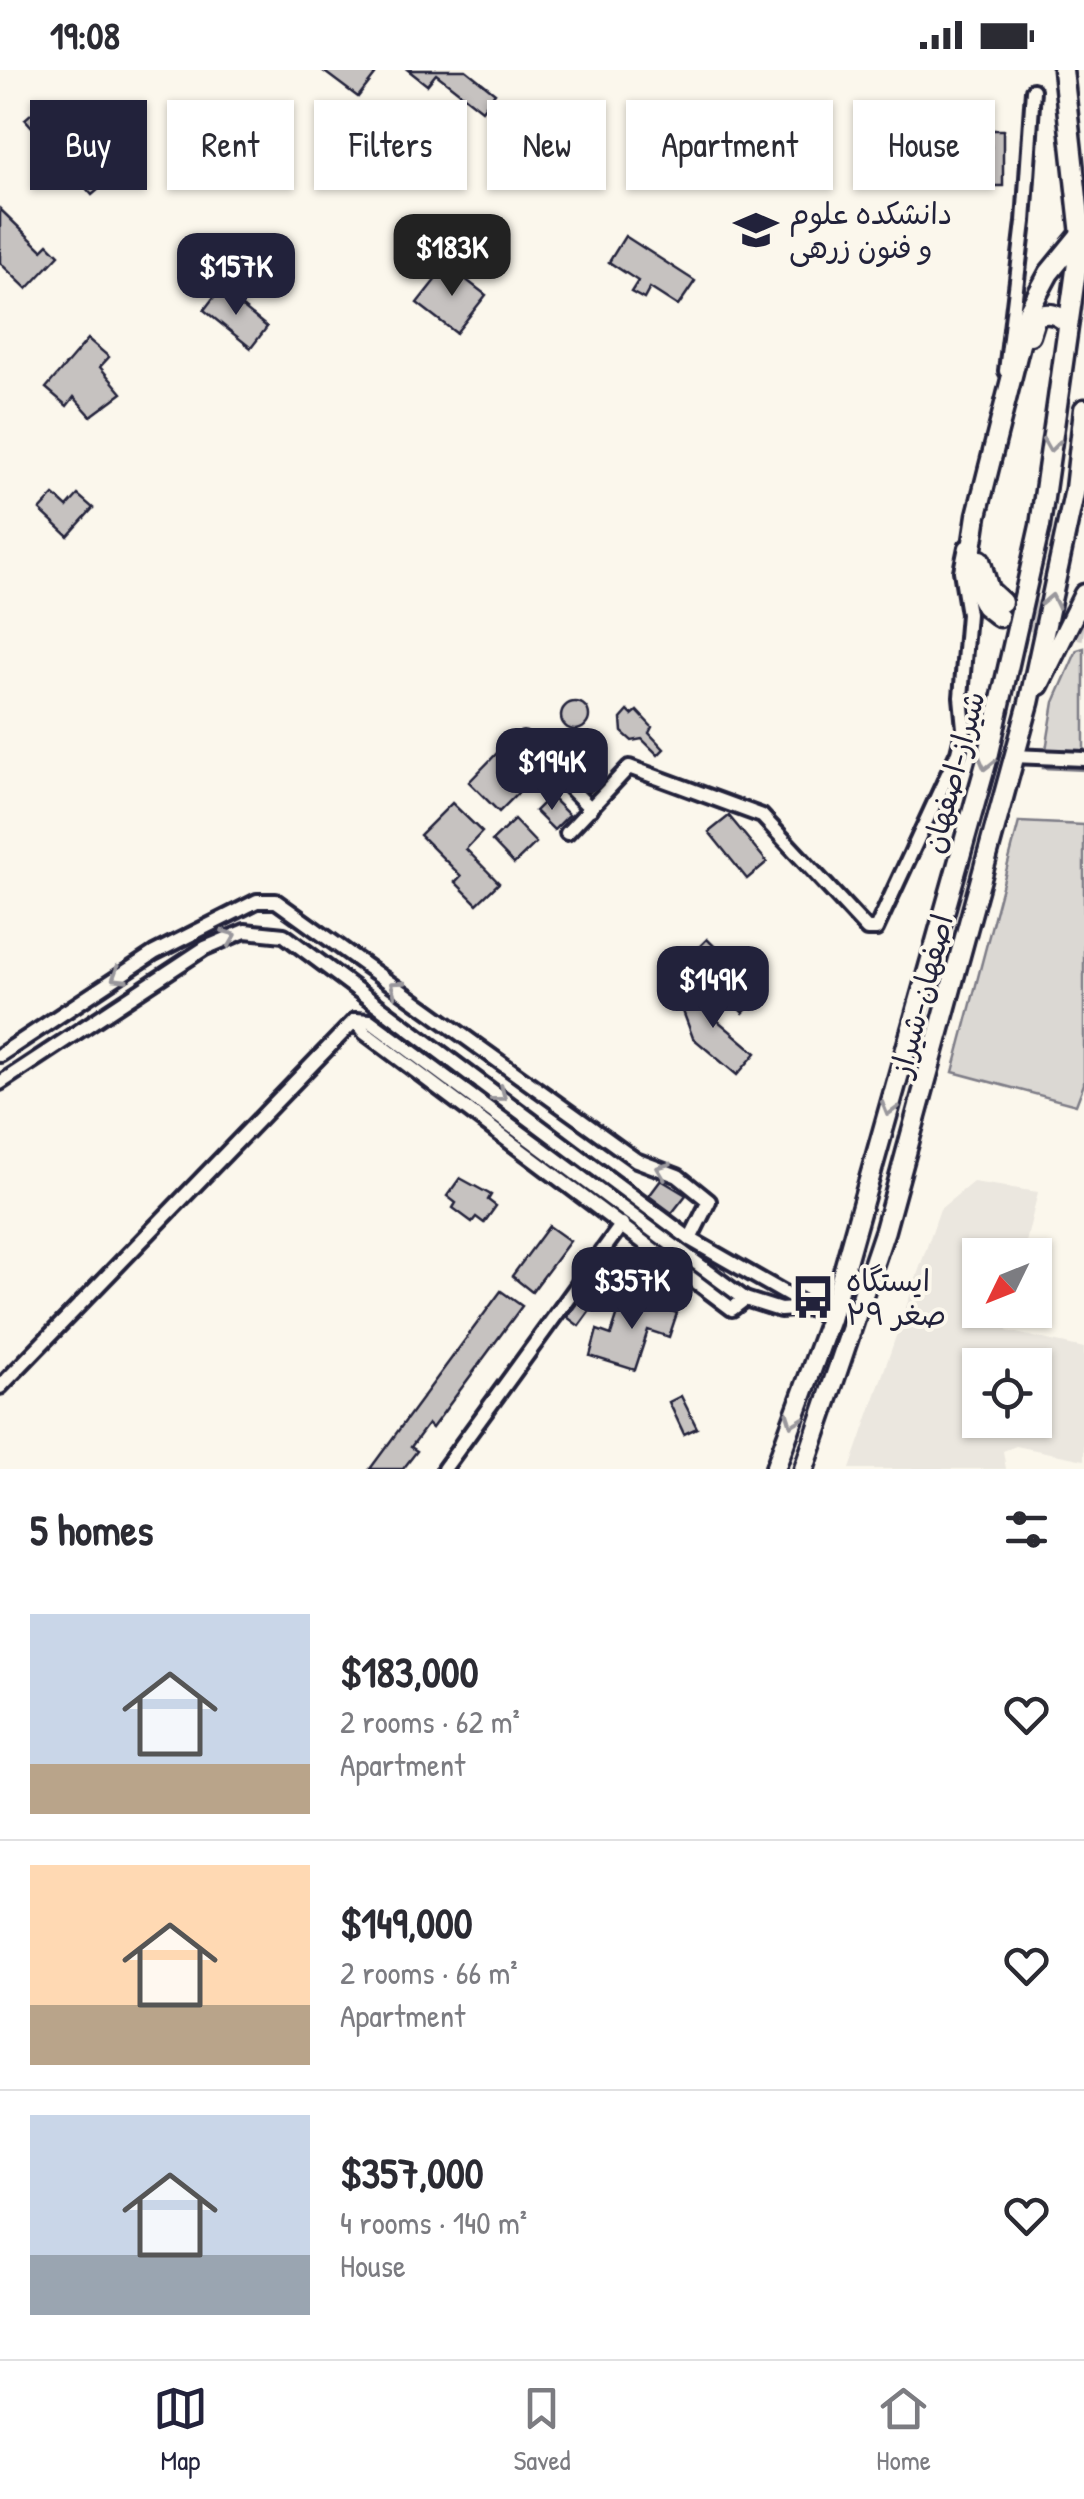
<!DOCTYPE html>
<html lang="en">
<head>
<meta charset="utf-8">
<style>
	body { margin:0; font-family:"Patrick Hand","Playpen Sans Arabic",sans-serif; background:#f7f7f7; color:#2b2b33; height:100vh; display:flex; flex-direction:column; font-size:38px; white-space:nowrap }
	* { box-sizing:border-box; margin:0 }
	p { font-size:32px; color:#7c7c81 }
	.icon { flex:none; width:55px; height:55px; fill:none; stroke:currentColor; stroke-width:2; stroke-linecap:round; stroke-linejoin:round }
	.map { position:relative; height:1399px; overflow:hidden }
	.drawer { display:flex; flex-direction:column; background:#fff; flex:1 }
	.drawer>* { flex:none }
	.top-card { position:absolute; left:30px; top:30px; width:1025px; height:90px; display:flex; gap:20px }
	.needle { width:65px; rotate:227deg }
	.controls { position:absolute; left:962px; top:1168px; display:grid; gap:20px }
	.controls a { display:grid; place-items:center; width:90px; height:90px; border-radius:0px; background:#fff; box-shadow:0 2px 8px #0004; font-size:50px }
	.price { position:absolute; translate:-50% -85px; padding:0 22px; border-radius:20px; background:#22223b; color:#fff; font-size:32px; line-height:65px; filter:drop-shadow(0 2px 5px #0008) }
	.price::after { content:''; position:absolute; left:50%; top:60px; width:30px; height:22px; margin-left:-15px; background:inherit; clip-path:polygon(0 0,100% 0,50% 100%) }
	.price.current { background:#222; color:#fff }
	ul { padding:0; list-style:none }
	li { display:flex; align-items:center; gap:30px; height:250px; padding:0 30px }
	li+li { border-top:2px solid #e1e1e2 }
	li span { display:grid; place-items:center; flex:none; width:280px; height:200px; border-radius:0px; color:#555 }
	li>.icon { margin-inline-start:auto }
	span .icon { width:120px; height:120px; fill:#fffc; stroke-width:1 }
	li b { font-size:42px }
	h2 { display:flex; justify-content:space-between; align-items:center; height:120px; padding:0 30px; font-size:42px }
	.tag { padding:0 35px; border-radius:0px; background:#fff; box-shadow:0 2px 8px #0004; font-size:35px; line-height:90px }
	.tag.current { background:#22223b; color:#fff }
	.status { display:flex; justify-content:space-between; align-items:center; height:70px; padding:0 50px; background:#fff; direction:ltr }
	.status svg { height:28px; fill:currentColor }
	.menu { display:flex; justify-content:space-around; align-items:center; height:140px; border-top:2px solid #e1e1e2; background:#fff; font-size:28px; color:#7c7c81 }
	.menu a { display:grid; justify-items:center; gap:5px }
	.menu .current { color:#22223b }
	.map>svg:first-child { display:block }
	.built { fill:#ebe7df; fill-rule:evenodd }
	.green { fill:#dbd8d3; stroke:#7e7d87; stroke-width:2.5 }
	.building { fill:#c6c2c0; stroke:#22223b; stroke-width:2.5 }
	.lines { fill:none; stroke-linecap:round; stroke-linejoin:round }
	.highway-tunnel { stroke:#d0ccc9; stroke-width:18; stroke-dasharray:18 9; stroke-linecap:butt }
	.minor-casing { stroke:#22223b; stroke-width:20 }
	.highway-casing { stroke:#22223b; stroke-width:25 }
	.minor { stroke:#fbf7ec; stroke-width:12 }
	.highway { stroke:#fbf7ec; stroke-width:18 }
	.oneway { stroke:#99979c }
	.labels { text-anchor:middle; dominant-baseline:central; stroke-width:8; stroke-linejoin:round; paint-order:stroke }
	.poi-label { font-size:30px; fill:#22223b; stroke:#fbf7ec; text-anchor:start }
	.street-label { font-size:30px; fill:#22223b; stroke:#fbf7ec }
</style>
</head>
<body>
<div class="status"><b>19:08</b><svg viewBox="0 0 49 12"><path d="M0 12V9h3v3zM5 12V6h3v6zM10 12V3h3v9zM15 12V0h3v12zM26 1h20v11H26zM47 4h2v5h-2z"/></svg></div>
<div class="map">
<svg width="1084" height="1399" viewBox="0 0 1084 1399">
	<rect width="100%" height="100%" fill="#fbf7ec"/>
	<filter id="ink" filterUnits="userSpaceOnUse"><feTurbulence type="fractalNoise" baseFrequency=".01" numOctaves="2"/><feDisplacementMap in="SourceGraphic" scale="20" xChannelSelector="R" yChannelSelector="G"/><feConvolveMatrix kernelMatrix="1 2 1 2 8 2 1 2 1" color-interpolation-filters="sRGB"/></filter>
	<g filter="url(#ink)">
		<path class="built" d="M973,1112L1038,1122L1023,1185H980V1240H1011L1007,1261L1084,1278V1390L1016,1376L1003,1381L1006,1399H850L940,1139ZM980,1295H1035V1350H980Z"/>
		<g class="green">
			<polygon points="1084,578 1084,700 1043,698 1054,632 1077,580"/>
			<polygon points="1019,752 1084,755 1084,1014 1076,1035 953,1002"/>
		</g>
		<g class="building">
			<polygon points="322,0 368,0 375,5 358,27"/>
			<polygon points="408,0 466,0 495,23 482,40 436,4 427,15"/>
			<polygon points="47,30 113,107 92,125 25,49"/>
			<polygon points="990,60 1003,60 1003,116 950,116 950,77 991,77"/>
			<polygon points="0,139 42,180 48,174 59,185 27,219 0,193"/>
			<polygon points="625,166 695,211 678,236 650,218 644,229 631,222 638,211 609,192"/>
			<polygon points="447,195 486,225 456,263 417,233"/>
			<polygon points="220,219 267,257 251,278 204,240"/>
			<polygon points="88,269 109,287 100,297 122,323 91,346 74,327 67,336 46,318"/>
			<polygon points="54,425 67,437 78,425 93,438 68,466 40,440"/>
			<circle cx="575" cy="646" r="14"/>
			<polygon points="628,641 632,645 637,641 652,657 649,663 664,679 658,685 642,669 632,671 622,662 621,649"/>
			<polygon points="500,680 531,710 499,742 469,712"/>
			<polygon points="578,692 582,696 586,692 602,708 589,723 571,705 570,699"/>
			<polygon points="550,726 569,745 554,760 535,741"/>
			<polygon points="452,733 482,762 466,779 499,813 477,834 455,812 461,806 420,765"/>
			<polygon points="729,746 767,792 747,809 709,762"/>
			<polygon points="514,750 536,773 514,794 492,771"/>
			<polygon points="707,869 766,927 753,939 750,936 743,943 688,888"/>
			<polygon points="704,915 717,950 756,983 737,1005 693,968 677,925"/>
			<polygon points="460,1108 491,1125 488,1130 496,1136 484,1153 476,1147 472,1152 453,1138 456,1133 447,1126"/>
			<polygon points="661,1110 686,1125 672,1143 649,1126"/>
			<polygon points="549,1156 570,1171 532,1222 512,1206"/>
			<polygon points="604,1196 616,1205 579,1256 567,1247"/>
			<polygon points="501,1221 522,1236 432,1358 428,1354 411,1377 417,1381 403,1399 370,1399"/>
			<polygon points="624,1225 677,1243 669,1267 648,1260 635,1300 590,1286 597,1260 611,1265"/>
			<polygon points="681,1326 697,1358 684,1364 669,1332"/>
		</g>
		<g class="lines">
			<g class="highway-tunnel">
				<polyline points="1002,532 1084,550"/>
				<polyline points="999,547 1084,561"/>
			</g>
			<g class="minor-casing">
				<g id="minor">
					<polyline points="1006,301 1024,152 1033,20"/>
					<polyline points="523,670 591,739"/>
					<polyline points="1013,686 1084,689"/>
					<polyline points="567,763 629,697 762,746 867,859 876,859 958,682 964,658 961,627 968,544 961,501 966,477"/>
					<polyline points="355,950 365,963 732,1239 745,1229"/>
					<polyline points="0,985 154,883 257,831 276,831 636,1090 678,1106 709,1131 690,1169"/>
					<polyline points="0,1013 205,878 245,861 284,865 690,1169 830,1249"/>
					<polyline points="0,1317 355,950 370,951 745,1229 780,1240 810,1238"/>
					<polyline points="444,1399 622,1154"/>
				</g>
			</g>
			<g class="highway-casing">
				<g id="highway">
					<path d="M1030,265L1036,246C1050,241 1059,245 1068,254"/>
					<polyline points="980,490 989,520 1002,532"/>
					<polyline points="999,547 985,536 972,511 971,485 977,445 1028,242 1049,203 1080,165"/>
					<polyline points="1039,615 1084,524"/>
					<polyline points="775,1399 830,1249 989,683 1040,456 1081,165 1063,0"/>
					<polyline points="804,1399 885,1160 1029,633 1075,419 1084,339"/>
				</g>
			</g>
			<use href="#minor" class="minor"/>
			<use href="#highway" class="highway"/>
		</g>
		<defs><path id="oneway-chevron" d="M-2-3.5L2.5 0L-2 3.5" fill="none" stroke-width="1.6" stroke-linecap="round" stroke-linejoin="round" transform="scale(2.5)"/></defs>
		<g class="oneway">
			<use href="#oneway-chevron" transform="translate(1051 375) rotate(98)"/>
			<use href="#oneway-chevron" transform="translate(1051 531) rotate(-78)"/>
			<use href="#oneway-chevron" transform="translate(986 693) rotate(105)"/>
			<use href="#oneway-chevron" transform="translate(230 867) rotate(-22)"/>
			<use href="#oneway-chevron" transform="translate(118 906) rotate(148)"/>
			<use href="#oneway-chevron" transform="translate(396 917) rotate(-144)"/>
			<use href="#oneway-chevron" transform="translate(500 1025) rotate(37)"/>
			<use href="#oneway-chevron" transform="translate(889 1039) rotate(106)"/>
			<use href="#oneway-chevron" transform="translate(663 1100) rotate(-159)"/>
			<use href="#oneway-chevron" transform="translate(793 1350) rotate(110)"/>
		</g>
	</g>
	<defs>
		<g id="university-bare" transform="scale(3.45)"><path d="M0-5L7-2L0 1L-7-2ZM-4 1L0 2.5L4 1V4Q0 6-4 4Z" fill="#22223b" stroke="#fbf7ec" stroke-width="2.5" paint-order="stroke"/></g>
		<g id="bus-bare" transform="scale(3.45)"><path d="M-5-6H5V4H4V6H2V4H-2V6H-4V4H-5ZM-3.5-4V0h7V-4ZM-3.5 1.2v1.5H-2V1.2ZM2 1.2v1.5H3.5V1.2Z" fill="#22223b" stroke="#fbf7ec" stroke-width="2.5" paint-order="stroke"/></g>
	</defs>
	<g fill-rule="evenodd">
		<use href="#university-bare" x="756" y="160"/>
		<use href="#bus-bare" x="813" y="1227"/>
	</g>
	<g class="labels">
		<g class="poi-label">
			<text x="789" y="143">دانشکده علوم<tspan x="789" dy="34">و فنون زرهی</tspan></text>
			<text x="846" y="1210">ایستگاه<tspan x="846" dy="34">۲۹ صغر</tspan></text>
		</g>
		<g class="street-label">
			<text transform="translate(953 702) rotate(-75)">شیراز-اصفهان</text>
			<text transform="translate(921 925) rotate(-75)">اصفهان-شیراز</text>
		</g>
	</g>
</svg>
<div class="controls">
<a><svg class="needle" viewBox="-14 -14 28 28"><path d="M0-13l5 13h-10z" fill="#e53935"/><path d="M0 13l5-13h-10z" fill="#7c7c81"/></svg></a>
<a><svg class="icon" aria-label="locate" viewBox="0 0 24 24"><circle cx="12" cy="12" r="6"/><path d="M12 2v4M12 18v4M2 12h4M18 12h4"/></svg></a>
</div>
<b class="price current" style="left:452px;top:229px">$183K</b>
<b class="price" style="left:236px;top:248px">$157K</b>
<b class="price" style="left:552px;top:743px">$194K</b>
<b class="price" style="left:713px;top:961px">$149K</b>
<b class="price" style="left:632px;top:1262px">$357K</b>
<div class="top-card">
<a class="tag current">Buy</a>
<a class="tag">Rent</a>
<a class="tag">Filters</a>
<a class="tag">New</a>
<a class="tag">Apartment</a>
<a class="tag">House</a>
</div>
</div>
<section class="drawer">
<h2>5 homes<svg class="icon" aria-label="filters" viewBox="0 0 24 24"><path d="M4 7h16M4 17h16"/><circle cx="9" cy="7" r="2"/><circle cx="15" cy="17" r="2"/></svg></h2>
<ul>
<li><span style="background:linear-gradient(#c9d6e8 75%,#b9a48a 0)"><svg class="icon" aria-label="home" viewBox="0 0 24 24"><path d="M3 11l9-7 9 7M6 9v11h12V9"/></svg></span><div><b>$183,000</b><p>2 rooms · 62 m²</p><p>Apartment</p></div><svg class="icon" aria-label="heart" viewBox="0 0 24 24"><path d="M12 20l-8-8c-3-5 5-10 8-4 3-6 11-1 8 4z"/></svg></li>
<li><span style="background:linear-gradient(#ffd9b3 70%,#b9a48a 0)"><svg class="icon" aria-label="home" viewBox="0 0 24 24"><path d="M3 11l9-7 9 7M6 9v11h12V9"/></svg></span><div><b>$149,000</b><p>2 rooms · 66 m²</p><p>Apartment</p></div><svg class="icon" aria-label="heart" viewBox="0 0 24 24"><path d="M12 20l-8-8c-3-5 5-10 8-4 3-6 11-1 8 4z"/></svg></li>
<li><span style="background:linear-gradient(#c9d6e8 70%,#9aa5b1 0)"><svg class="icon" aria-label="home" viewBox="0 0 24 24"><path d="M3 11l9-7 9 7M6 9v11h12V9"/></svg></span><div><b>$357,000</b><p>4 rooms · 140 m²</p><p>House</p></div><svg class="icon" aria-label="heart" viewBox="0 0 24 24"><path d="M12 20l-8-8c-3-5 5-10 8-4 3-6 11-1 8 4z"/></svg></li>
</ul>
</section>
<nav class="menu">
<a class="current"><svg class="icon" aria-label="map" viewBox="0 0 24 24"><path d="M3 6l6-2 6 2 6-2v14l-6 2-6-2-6 2zM9 4v14M15 6v14"/></svg>Map</a>
<a><svg class="icon" aria-label="saved" viewBox="0 0 24 24"><path d="M7 4h10v16l-5-4-5 4z"/></svg>Saved</a>
<a><svg class="icon" aria-label="home" viewBox="0 0 24 24"><path d="M3 11l9-7 9 7M6 9v11h12V9"/></svg>Home</a>
</nav>
</body>
</html>
